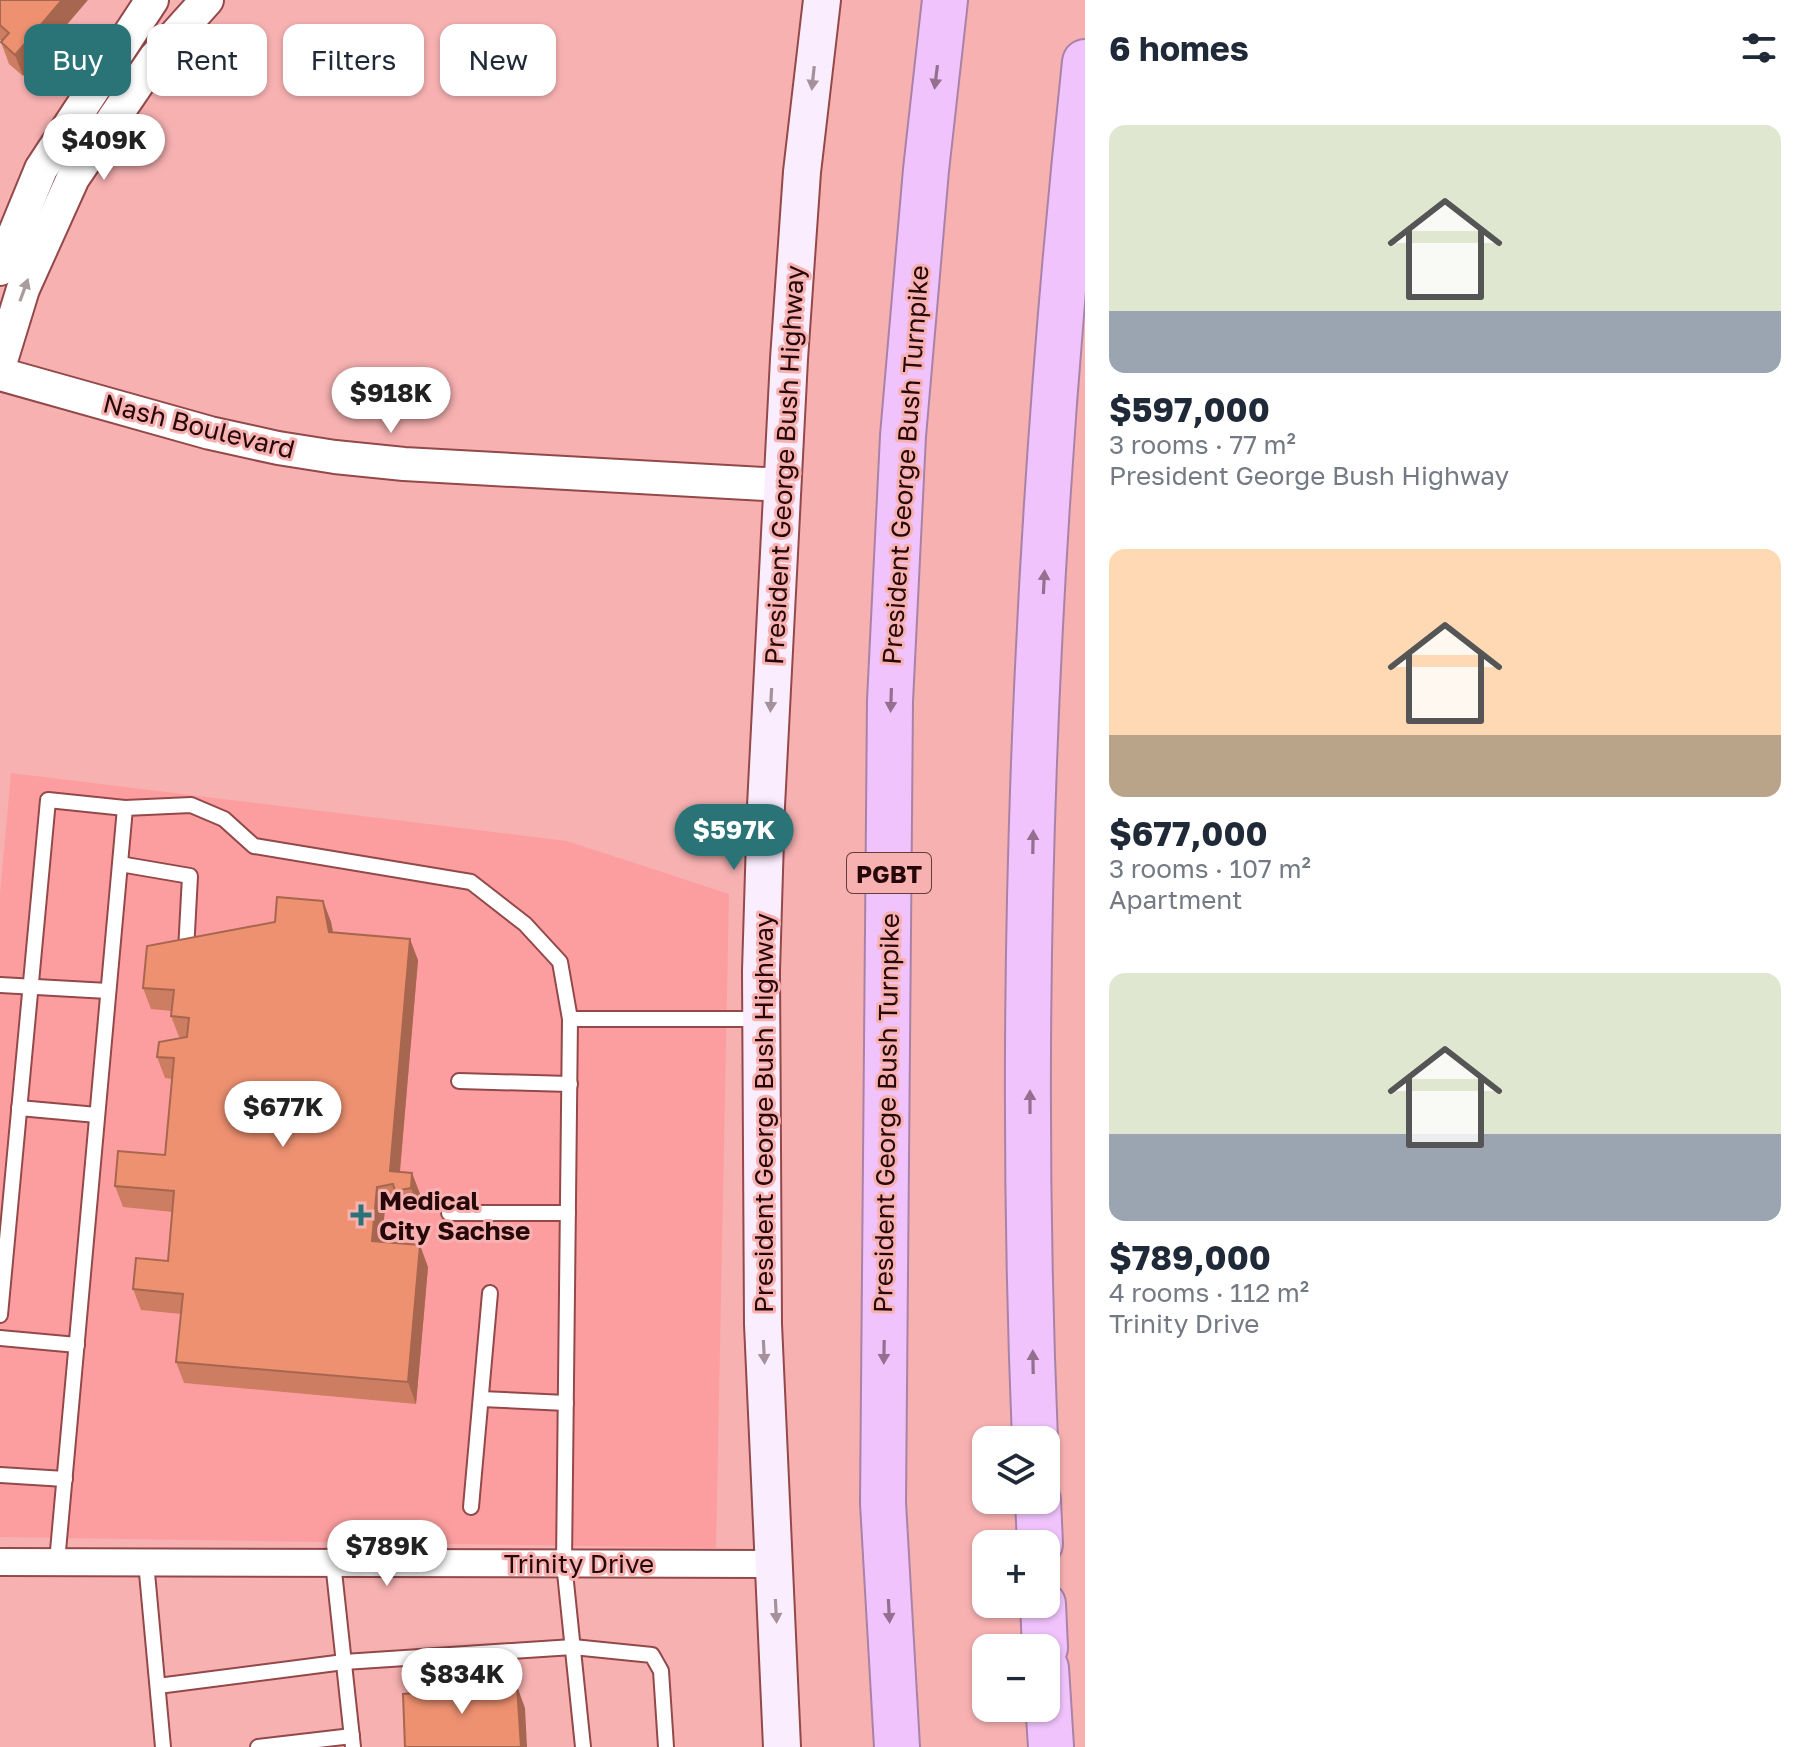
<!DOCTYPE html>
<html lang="en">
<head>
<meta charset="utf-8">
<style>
	body { margin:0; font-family:"Golos Text",sans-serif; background:#f6f6f7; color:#1f2937; height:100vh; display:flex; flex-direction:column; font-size:30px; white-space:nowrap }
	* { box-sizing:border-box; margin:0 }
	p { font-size:26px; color:#747a83 }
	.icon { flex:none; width:44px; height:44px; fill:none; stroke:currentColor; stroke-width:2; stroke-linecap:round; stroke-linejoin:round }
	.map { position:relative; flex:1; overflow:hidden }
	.panel { display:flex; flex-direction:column; background:#fff; width:720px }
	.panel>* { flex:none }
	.top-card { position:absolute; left:24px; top:24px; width:760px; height:72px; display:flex; gap:16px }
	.controls { position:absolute; left:972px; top:1426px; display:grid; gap:16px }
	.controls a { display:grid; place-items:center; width:88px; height:88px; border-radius:16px; background:#fff; box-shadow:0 2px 6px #0004; font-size:40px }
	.price { position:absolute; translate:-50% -68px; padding:0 18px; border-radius:28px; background:#fff; color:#222; font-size:26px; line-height:52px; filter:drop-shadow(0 2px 4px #0008) }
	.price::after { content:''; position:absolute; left:50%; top:48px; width:24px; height:18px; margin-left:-12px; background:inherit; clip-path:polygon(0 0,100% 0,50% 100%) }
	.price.active { background:#2a7478; color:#fff }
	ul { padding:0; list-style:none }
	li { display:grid; align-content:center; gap:16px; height:424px; padding:0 24px }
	li span { display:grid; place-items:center; height:248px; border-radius:16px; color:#555 }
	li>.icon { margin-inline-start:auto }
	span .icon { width:144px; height:144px; fill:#fffc; stroke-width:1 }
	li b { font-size:34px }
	h2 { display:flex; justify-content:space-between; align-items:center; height:96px; padding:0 24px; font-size:34px }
	.pill { padding:0 28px; border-radius:16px; background:#fff; box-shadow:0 2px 6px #0004; font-size:28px; line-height:72px }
	.pill.active { background:#2a7478; color:#fff }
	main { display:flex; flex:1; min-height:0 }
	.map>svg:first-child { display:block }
	.built { fill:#fc9e9f }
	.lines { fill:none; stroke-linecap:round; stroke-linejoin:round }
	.service-casing { stroke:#93484a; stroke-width:18 }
	.minor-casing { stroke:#93484a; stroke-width:30 }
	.tertiary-casing { stroke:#93484a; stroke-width:36 }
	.secondary-casing { stroke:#93484a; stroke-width:40 }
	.motorway-casing { stroke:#a982a7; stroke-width:48 }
	.service { stroke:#fff; stroke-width:14 }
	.minor { stroke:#fff; stroke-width:26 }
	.tertiary { stroke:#fff; stroke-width:32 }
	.secondary { stroke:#faedfe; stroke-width:36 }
	.motorway { stroke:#f0c3fc; stroke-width:44 }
	.wall { fill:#cd7d61 }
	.shaded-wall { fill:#a7664f }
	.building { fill:#ee9171; stroke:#a7664f; stroke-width:2 }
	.oneway { fill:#956f8f }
	.oneway2 { fill:#a5919c }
	.oneway3 { fill:#a89c9d }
	.poi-dot { fill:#2a7478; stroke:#f7b1b1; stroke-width:3 }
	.labels { text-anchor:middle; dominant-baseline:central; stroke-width:6; stroke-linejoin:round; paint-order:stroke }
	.shield { fill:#f7b1b1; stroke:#653b3c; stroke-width:2 }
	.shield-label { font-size:24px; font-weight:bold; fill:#26080a }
	.street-label { font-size:26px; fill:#26080a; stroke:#f7b1b1 }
	.poi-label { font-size:26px; font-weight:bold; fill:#26080a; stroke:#f7b1b1; text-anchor:start }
</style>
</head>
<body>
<main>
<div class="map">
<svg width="1085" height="1747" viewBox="0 0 1085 1747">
	<rect width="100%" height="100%" fill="#f7b1b1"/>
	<polygon class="built" points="11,773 567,841 729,894 716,1548 0,1537 0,894"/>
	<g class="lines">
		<g class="service-casing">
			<g id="service">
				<polyline points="120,864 190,876 186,951"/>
				<polyline points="0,985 108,991"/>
				<polyline points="570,1019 564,1563 583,1747"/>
				<polyline points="459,1081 570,1084"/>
				<polyline points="19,1108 97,1115"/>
				<polyline points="449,1213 568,1213"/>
				<polyline points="0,1315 48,800 125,808"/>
				<polyline points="0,1338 77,1345"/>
				<polyline points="481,1399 566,1403"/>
				<polyline points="0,1475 65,1479"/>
				<polyline points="471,1507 490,1293"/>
				<polyline points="57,1562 125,808 191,805 224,819 254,846 471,882 525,924 560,962 570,1019 760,1019"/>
				<polyline points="146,1562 163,1747"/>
				<polyline points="333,1562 353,1747"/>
				<polyline points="158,1686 344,1662 573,1647 652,1655 661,1671 666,1747"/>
				<polyline points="258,1747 352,1736"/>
			</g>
		</g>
		<g class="minor-casing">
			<polyline id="minor" points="0,1562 774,1564"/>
		</g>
		<g class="tertiary-casing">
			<g id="tertiary">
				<polyline points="0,269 41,169 152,0"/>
				<polyline points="0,364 23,289 73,178 155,58 207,0"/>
				<polyline points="0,374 210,433 278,448 335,457 404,464 783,485"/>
			</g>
		</g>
		<g class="secondary-casing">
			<polyline id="secondary" points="782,1747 763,1324 761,971 766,806 789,359 802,172 822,0"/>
		</g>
		<g class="motorway-casing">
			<g id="motorway">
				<path d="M1035,1440C1016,981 1036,518 1085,62"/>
				<polyline points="1038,1500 1040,1544"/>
				<polyline points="1043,1604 1045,1648"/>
				<polyline points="1046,1668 1051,1747"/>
				<polyline points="897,1747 883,1503 890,701 903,436 926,170 945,0"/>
			</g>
		</g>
		<use href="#service" class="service"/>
		<use href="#minor" class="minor"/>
		<use href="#tertiary" class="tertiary"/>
		<use href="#secondary" class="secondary"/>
		<use href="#motorway" class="motorway"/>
	</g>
	<g class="wall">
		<polygon points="0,0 23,76 9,64 1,42 2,41 0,40"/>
		<polygon points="323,901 331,922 333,932 418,960 400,1172 412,1173 420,1194 419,1209 402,1212 400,1205 385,1208 382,1242 428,1267 416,1404 184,1383 176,1362 181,1314 141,1310 133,1289 168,1261 173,1212 123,1207 115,1186 165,1155 172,1079 165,1078 157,1057 181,1038 179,1037 171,1016 172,1011 151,1009 143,988 275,922"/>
	</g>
	<g class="shaded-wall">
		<polygon points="62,0 88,0 23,76 15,55"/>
		<polygon points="323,901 331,922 337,953 329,932"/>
		<polygon points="410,939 418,960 398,1192 390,1171"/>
		<polygon points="412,1173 420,1194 419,1209 411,1188"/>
		<polygon points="377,1187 385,1208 380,1262 372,1241"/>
		<polygon points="420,1245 428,1267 416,1404 408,1382"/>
		<polygon points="517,1686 525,1708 527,1747 521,1747"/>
	</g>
	<g class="building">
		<polygon points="0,0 62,0 15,55 1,42 9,33 0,25"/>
		<polygon points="277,897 323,901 329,932 410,939 390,1171 412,1173 411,1188 395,1191 393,1184 377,1187 372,1241 420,1245 408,1382 176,1362 183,1294 133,1289 136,1258 168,1261 174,1191 115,1186 118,1151 165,1155 174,1058 157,1057 159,1042 187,1037 189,1018 171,1016 174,990 143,988 147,946 275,922"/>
		<polygon points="464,1679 464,1689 517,1686 521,1747 405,1747 403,1694 426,1692 425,1681"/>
	</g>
	<defs><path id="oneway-solid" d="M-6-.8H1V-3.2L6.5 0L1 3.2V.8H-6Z" transform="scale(2)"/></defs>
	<g class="oneway">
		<use href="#oneway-solid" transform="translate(936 77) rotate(97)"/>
		<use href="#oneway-solid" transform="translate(1044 582) rotate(-87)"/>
		<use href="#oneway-solid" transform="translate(891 700) rotate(92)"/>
		<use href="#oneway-solid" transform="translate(1033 842) rotate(-89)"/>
		<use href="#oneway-solid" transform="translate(1030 1102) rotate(-90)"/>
		<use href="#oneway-solid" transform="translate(884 1352) rotate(91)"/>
		<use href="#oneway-solid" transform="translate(1033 1362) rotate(-91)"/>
		<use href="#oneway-solid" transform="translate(889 1611) rotate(87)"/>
	</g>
	<g class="oneway2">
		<use href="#oneway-solid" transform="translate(813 78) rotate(96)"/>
		<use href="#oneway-solid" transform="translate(771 700) rotate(93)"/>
		<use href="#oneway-solid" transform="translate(764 1352) rotate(87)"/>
		<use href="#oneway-solid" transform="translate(776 1611) rotate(87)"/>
	</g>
	<use class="oneway3" href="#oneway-solid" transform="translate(24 290) rotate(-70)"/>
	<path class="poi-dot" d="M357 1203h8v8h8v8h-8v8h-8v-8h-8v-8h8z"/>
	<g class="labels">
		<rect class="shield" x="847" y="853" width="84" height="40" rx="6"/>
		<g class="shield-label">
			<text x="889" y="873">PGBT</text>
		</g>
		<g class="street-label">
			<text transform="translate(199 426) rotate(14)">Nash Boulevard</text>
			<text transform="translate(784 465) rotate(-87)">President George Bush Highway</text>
			<text transform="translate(905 465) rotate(-86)">President George Bush Turnpike</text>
			<text transform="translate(763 1113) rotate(-90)">President George Bush Highway</text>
			<text transform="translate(886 1113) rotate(-89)">President George Bush Turnpike</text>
			<text x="579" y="1563">Trinity Drive</text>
		</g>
		<g class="poi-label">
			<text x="379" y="1200">Medical<tspan x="379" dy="30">City Sachse</tspan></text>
		</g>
	</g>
</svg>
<div class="controls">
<a><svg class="icon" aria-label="layers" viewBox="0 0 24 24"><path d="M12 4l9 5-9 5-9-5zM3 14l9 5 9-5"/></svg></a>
<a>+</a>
<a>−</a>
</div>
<b class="price" style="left:104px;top:182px">$409K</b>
<b class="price" style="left:391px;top:435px">$918K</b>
<b class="price active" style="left:734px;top:872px">$597K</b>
<b class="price" style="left:283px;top:1149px">$677K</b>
<b class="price" style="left:387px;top:1588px">$789K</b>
<b class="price" style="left:462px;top:1716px">$834K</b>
<div class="top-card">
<a class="pill active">Buy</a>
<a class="pill">Rent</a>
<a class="pill">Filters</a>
<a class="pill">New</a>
</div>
</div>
<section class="panel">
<h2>6 homes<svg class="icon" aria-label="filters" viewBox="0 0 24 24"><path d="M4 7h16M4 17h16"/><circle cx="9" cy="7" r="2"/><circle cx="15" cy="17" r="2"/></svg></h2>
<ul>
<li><span style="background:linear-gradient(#dfe7d0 75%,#9aa5b1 0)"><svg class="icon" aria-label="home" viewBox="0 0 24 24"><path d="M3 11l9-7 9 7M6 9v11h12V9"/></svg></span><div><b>$597,000</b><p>3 rooms · 77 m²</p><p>President George Bush Highway</p></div></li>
<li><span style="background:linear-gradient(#ffd9b3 75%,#b9a48a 0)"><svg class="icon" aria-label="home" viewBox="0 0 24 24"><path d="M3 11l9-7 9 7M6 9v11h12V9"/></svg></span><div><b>$677,000</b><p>3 rooms · 107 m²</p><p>Apartment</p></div></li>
<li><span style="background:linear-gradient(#dfe7d0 65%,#9aa5b1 0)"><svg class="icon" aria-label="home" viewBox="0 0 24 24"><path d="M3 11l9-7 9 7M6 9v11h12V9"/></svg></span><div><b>$789,000</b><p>4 rooms · 112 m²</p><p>Trinity Drive</p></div></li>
</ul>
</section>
</main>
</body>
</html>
